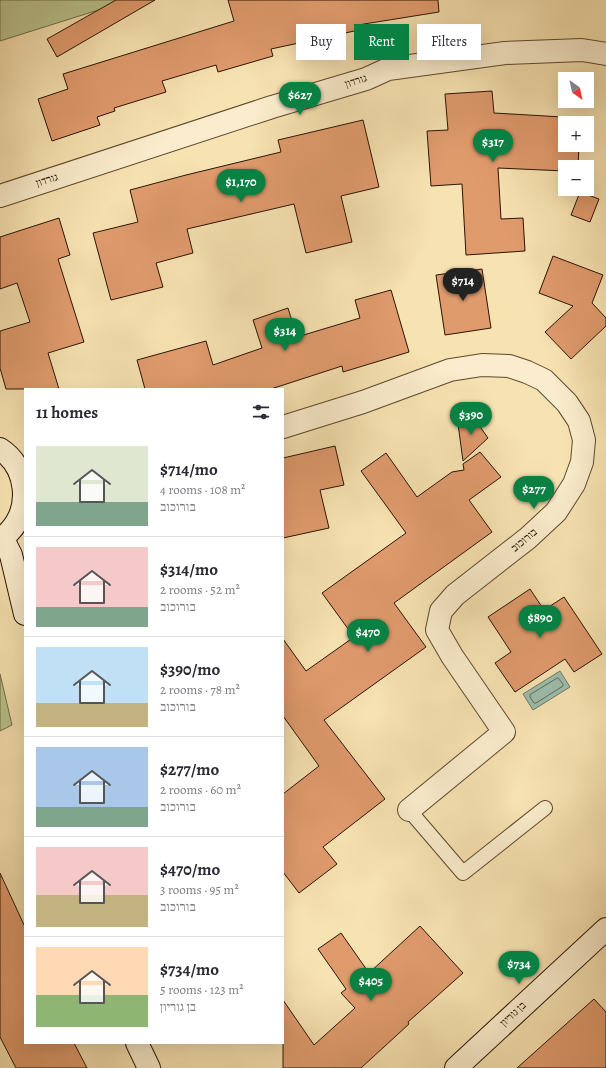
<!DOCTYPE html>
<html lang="en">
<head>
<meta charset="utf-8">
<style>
	body { margin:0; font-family:Alegreya,"Frank Ruhl Libre",serif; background:#f7f7f7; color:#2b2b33; height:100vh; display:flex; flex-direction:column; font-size:15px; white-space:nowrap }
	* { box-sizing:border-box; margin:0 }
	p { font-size:13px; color:#7c7c81 }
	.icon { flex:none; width:22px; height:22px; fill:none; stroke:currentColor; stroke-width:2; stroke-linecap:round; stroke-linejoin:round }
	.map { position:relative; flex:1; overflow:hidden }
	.panel { position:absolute; left:24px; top:388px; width:260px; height:656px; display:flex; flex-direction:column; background:#fff; border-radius:0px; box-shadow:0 4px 16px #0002 }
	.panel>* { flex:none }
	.banner { position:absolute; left:296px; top:24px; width:250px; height:36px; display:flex; gap:8px }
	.needle { width:26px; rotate:147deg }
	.controls { position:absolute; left:558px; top:72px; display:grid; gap:8px }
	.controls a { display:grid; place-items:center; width:36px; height:36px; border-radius:0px; background:#fff; box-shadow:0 4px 16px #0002; font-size:20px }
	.price { position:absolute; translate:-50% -34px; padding:0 9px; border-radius:14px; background:#0b8043; color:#fff; font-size:13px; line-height:26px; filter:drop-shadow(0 1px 2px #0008) }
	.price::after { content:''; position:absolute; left:50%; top:24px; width:12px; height:9px; margin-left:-6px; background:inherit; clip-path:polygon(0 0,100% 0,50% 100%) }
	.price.current { background:#222; color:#fff }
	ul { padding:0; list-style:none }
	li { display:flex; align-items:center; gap:12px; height:100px; padding:0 12px }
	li+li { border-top:1px solid #e1e1e2 }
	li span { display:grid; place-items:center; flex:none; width:112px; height:80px; border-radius:0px; color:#555 }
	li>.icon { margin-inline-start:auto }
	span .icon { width:48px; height:48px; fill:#fffc; stroke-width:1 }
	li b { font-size:17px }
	h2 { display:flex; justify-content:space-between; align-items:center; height:48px; padding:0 12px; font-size:17px }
	.chip { padding:0 14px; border-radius:0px; background:#fff; box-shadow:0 4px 16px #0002; font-size:14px; line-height:36px }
	.chip.current { background:#0b8043; color:#fff }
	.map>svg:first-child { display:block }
	.green { fill:#bac48e; stroke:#726c49 }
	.water { fill:#9dbdad; stroke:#6f7969 }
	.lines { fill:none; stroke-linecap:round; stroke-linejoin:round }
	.shore { stroke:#646858; stroke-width:1 }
	.building { fill:#e09b6d; stroke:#2a1404 }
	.lane-casing { stroke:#5d482f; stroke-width:16 }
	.street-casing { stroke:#5d482f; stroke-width:24 }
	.secondary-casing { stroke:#2a1404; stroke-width:24 }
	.lane { stroke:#faeccc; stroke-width:14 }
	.street { stroke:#faeccc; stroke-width:22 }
	.secondary { stroke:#faeccc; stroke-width:22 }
	.labels { text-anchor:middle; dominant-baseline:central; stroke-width:3.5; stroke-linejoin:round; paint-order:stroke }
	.street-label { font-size:11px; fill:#2a1404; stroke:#faeccc }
</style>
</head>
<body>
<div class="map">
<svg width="606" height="1068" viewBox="0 0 606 1068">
	<rect width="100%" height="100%" fill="#f7e2b1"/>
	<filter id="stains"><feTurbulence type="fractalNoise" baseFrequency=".005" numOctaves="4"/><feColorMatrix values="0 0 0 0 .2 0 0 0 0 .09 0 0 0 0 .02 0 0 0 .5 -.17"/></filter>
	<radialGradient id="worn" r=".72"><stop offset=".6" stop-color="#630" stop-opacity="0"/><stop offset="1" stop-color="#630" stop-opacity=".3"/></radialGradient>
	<g class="green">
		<polygon points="0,0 130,0 0,41"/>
		<polygon points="0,674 12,725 0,731"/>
	</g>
	<polygon class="water" points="560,671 570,687 533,710 523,694"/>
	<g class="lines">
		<polygon class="shore" points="558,678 563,684 563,686 536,703 534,703 530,697 530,695"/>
	</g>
	<g class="building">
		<polygon points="116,0 155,0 57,57 47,39"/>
		<polygon points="228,0 438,0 439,12 358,25 359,30 271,49 273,56 218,72 216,65 162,81 166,92 114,108 115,111 97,117 100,125 52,141 38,99 68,89 63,74 234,21"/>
		<polygon points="492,91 494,113 580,118 580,123 565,123 565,145 579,145 578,167 565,167 565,171 498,168 501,219 523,218 525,251 466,255 462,184 431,186 427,131 448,130 445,94"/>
		<polygon points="363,120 379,187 341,196 352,242 306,253 294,204 187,229 193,253 156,263 163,287 111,300 93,233 138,222 130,190 186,175 281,152 278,140"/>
		<polygon points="580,192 599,199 590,222 571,215"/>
		<polygon points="59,218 70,255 58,259 84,342 48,353 59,389 6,389 0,368 0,331 30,322 17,283 0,289 0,237"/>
		<polygon points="553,256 603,275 592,303 606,318 606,326 571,359 545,332 573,306 539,293"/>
		<polygon points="482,269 491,328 445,335 436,275"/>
		<polygon points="391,290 409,352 343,372 342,366 271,389 145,389 137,360 206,341 213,365 262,348 253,320 288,308 297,337 360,318 355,300"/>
		<polygon points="471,414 488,438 463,461 458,424"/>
		<polygon points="335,446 344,485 320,490 329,528 283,538 283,458"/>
		<polygon points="480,452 501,477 469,500 492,532 394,603 426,647 324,720 385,799 323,847 337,864 299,893 283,872 283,794 319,766 283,716 283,639 306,671 354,637 322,593 406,533 361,471 386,453 417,497 452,472 464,470 463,464"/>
		<polygon points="530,589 544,610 564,597 602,654 574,672 565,659 515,692 495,663 511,652 488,617"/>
		<polygon points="0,873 25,927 25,1043 74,1043 87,1068 16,1068 0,1037"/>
		<polygon points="420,926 463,973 408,1022 409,1024 361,1068 283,1068 283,1000 314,1045 355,1008 341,993 346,989 318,949 341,933 369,973"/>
		<polygon points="594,999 606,1012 606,1068 517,1068"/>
	</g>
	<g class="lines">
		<g class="lane-casing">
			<polyline id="lane" points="409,810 463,873 545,808"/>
		</g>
		<g class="street-casing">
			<g id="street">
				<polyline points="0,196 272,107 366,79 388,69 505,53 582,50 606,54"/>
				<polyline points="283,427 363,402 450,370 482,365 509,366 527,372 544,380 567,403 579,421 584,440 582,462 574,484 556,512 528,538 455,595 441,611 437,630 452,656 504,732 409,810"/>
			</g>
		</g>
		<g class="secondary-casing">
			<g id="secondary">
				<path d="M0,449C28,467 32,508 9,532C6,535 4,538 0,540"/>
				<polyline points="3,539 11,555 25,614"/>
				<polyline points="137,1043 149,1068"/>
				<polyline points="456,1068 606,929"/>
			</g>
		</g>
		<use href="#lane" class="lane"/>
		<use href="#street" class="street"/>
		<use href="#secondary" class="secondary"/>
	</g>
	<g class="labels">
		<g class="street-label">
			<text transform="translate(356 81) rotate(-18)">גורדון</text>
			<text transform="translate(47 180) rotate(-18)">גורדון</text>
			<text transform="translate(524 540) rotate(-40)">בורוכוב</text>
			<text transform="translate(513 1014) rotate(-43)">בן גוריון</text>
		</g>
	</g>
	<rect width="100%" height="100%" filter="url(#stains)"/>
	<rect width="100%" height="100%" fill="url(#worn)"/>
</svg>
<div class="controls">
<a><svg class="needle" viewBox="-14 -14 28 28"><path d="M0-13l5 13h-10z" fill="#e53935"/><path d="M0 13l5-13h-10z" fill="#7c7c81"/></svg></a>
<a>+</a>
<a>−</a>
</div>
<b class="price" style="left:300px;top:116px">$627</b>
<b class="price" style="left:493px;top:163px">$317</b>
<b class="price" style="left:241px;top:203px">$1,170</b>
<b class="price current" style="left:463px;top:302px">$714</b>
<b class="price" style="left:285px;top:352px">$314</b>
<b class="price" style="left:471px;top:436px">$390</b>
<b class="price" style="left:534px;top:510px">$277</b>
<b class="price" style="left:540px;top:639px">$890</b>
<b class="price" style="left:368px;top:653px">$470</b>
<b class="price" style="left:519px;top:985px">$734</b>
<b class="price" style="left:371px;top:1002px">$405</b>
<div class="banner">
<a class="chip">Buy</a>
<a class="chip current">Rent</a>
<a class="chip">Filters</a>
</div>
<section class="panel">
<h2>11 homes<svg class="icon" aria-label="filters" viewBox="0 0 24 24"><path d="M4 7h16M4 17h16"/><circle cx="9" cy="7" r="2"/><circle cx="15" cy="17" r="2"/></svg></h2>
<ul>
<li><span style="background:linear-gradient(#dfe7d0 70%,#7fa58c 0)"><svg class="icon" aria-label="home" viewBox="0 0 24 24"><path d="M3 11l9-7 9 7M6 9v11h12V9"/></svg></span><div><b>$714/mo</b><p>4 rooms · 108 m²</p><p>בורוכוב</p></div></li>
<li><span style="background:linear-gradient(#f6c9c9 75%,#7fa58c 0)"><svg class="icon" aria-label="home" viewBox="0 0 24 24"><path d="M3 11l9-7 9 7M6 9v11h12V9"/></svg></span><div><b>$314/mo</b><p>2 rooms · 52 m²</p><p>בורוכוב</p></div></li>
<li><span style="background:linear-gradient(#bfe0f5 70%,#c2b280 0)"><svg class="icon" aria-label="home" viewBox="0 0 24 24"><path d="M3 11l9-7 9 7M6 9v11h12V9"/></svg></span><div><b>$390/mo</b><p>2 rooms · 78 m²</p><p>בורוכוב</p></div></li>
<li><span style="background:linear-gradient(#a9c7e8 75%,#7fa58c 0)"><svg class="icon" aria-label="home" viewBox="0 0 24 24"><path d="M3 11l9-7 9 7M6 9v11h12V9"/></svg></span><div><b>$277/mo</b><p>2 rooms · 60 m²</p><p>בורוכוב</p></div></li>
<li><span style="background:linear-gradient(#f6c9c9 60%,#c2b280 0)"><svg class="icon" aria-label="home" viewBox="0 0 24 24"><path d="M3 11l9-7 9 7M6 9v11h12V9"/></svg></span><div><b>$470/mo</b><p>3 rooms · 95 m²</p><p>בורוכוב</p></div></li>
<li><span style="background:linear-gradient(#ffd9b3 60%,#8fb573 0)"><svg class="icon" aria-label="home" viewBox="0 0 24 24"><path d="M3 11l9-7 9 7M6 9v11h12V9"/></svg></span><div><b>$734/mo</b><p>5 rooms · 123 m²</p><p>בן גוריון</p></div></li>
</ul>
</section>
</div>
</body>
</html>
